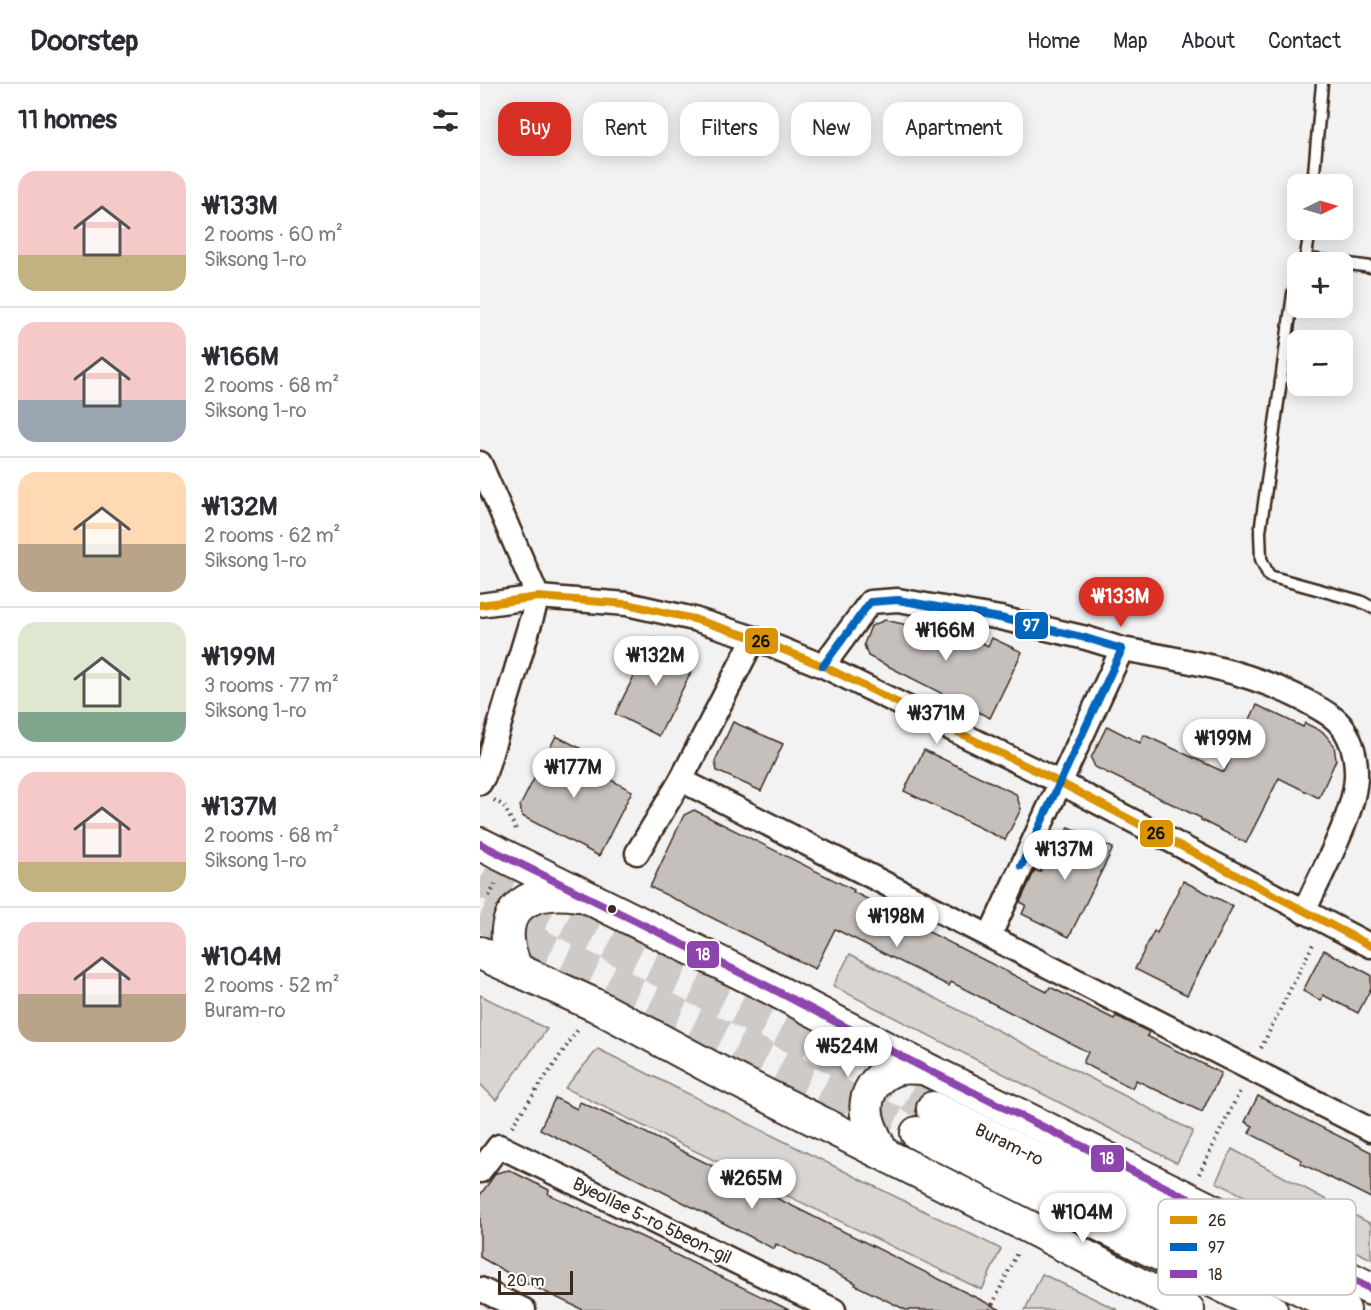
<!DOCTYPE html>
<html lang="en">
<head>
<meta charset="utf-8">
<style>
	body { margin:0; font-family:Pangolin,sans-serif; background:#f7f7f7; color:#2b2b33; height:100vh; display:flex; flex-direction:column; font-size:22px; white-space:nowrap }
	* { box-sizing:border-box; margin:0 }
	p { font-size:20px; color:#7c7c81 }
	.icon { flex:none; width:33px; height:33px; fill:none; stroke:currentColor; stroke-width:2; stroke-linecap:round; stroke-linejoin:round }
	.map { position:relative; flex:1; overflow:hidden }
	.panel { display:flex; flex-direction:column; background:#fff; width:480px }
	.panel>* { flex:none }
	.top-card { position:absolute; left:18px; top:18px; width:570px; height:54px; display:flex; gap:12px }
	.needle { width:39px; rotate:85deg }
	.fabs { position:absolute; left:807px; top:90px; display:grid; gap:12px }
	.fabs a { display:grid; place-items:center; width:66px; height:66px; border-radius:12px; background:#fff; box-shadow:0 3px 15px #0003; font-size:30px }
	.scale { position:absolute; left:18px; bottom:15px; width:75px; box-sizing:border-box; padding-left:6px; border:3px solid #3b2a1e; border-top:0; font-size:16px; line-height:21px; white-space:nowrap; color:#3b2a1e; -webkit-text-stroke:4px #fff; paint-order:stroke }
	.price { position:absolute; translate:-50% -51px; padding:0 14px; border-radius:21px; background:#fff; color:#222; font-size:20px; line-height:39px; filter:drop-shadow(0 2px 3px #0008) }
	.price::after { content:''; position:absolute; left:50%; top:36px; width:18px; height:14px; margin-left:-9px; background:inherit; clip-path:polygon(0 0,100% 0,50% 100%) }
	.price.selected { background:#d93025; color:#fff }
	ul { padding:0; list-style:none }
	li { display:flex; align-items:center; gap:18px; height:150px; padding:0 18px }
	li+li { border-top:2px solid #e1e1e2 }
	li span { display:grid; place-items:center; flex:none; width:168px; height:120px; border-radius:18px; color:#555 }
	li>.icon { margin-inline-start:auto }
	span .icon { width:72px; height:72px; fill:#fffc; stroke-width:1 }
	li b { font-size:26px }
	h2 { display:flex; justify-content:space-between; align-items:center; height:72px; padding:0 18px; font-size:26px }
	.chip { padding:0 21px; border-radius:18px; background:#fff; box-shadow:0 3px 15px #0003; font-size:21px; line-height:54px }
	.chip.selected { background:#d93025; color:#fff }
	header { display:flex; align-items:center; gap:36px; box-sizing:border-box; height:84px; padding:0 30px; background:#fff; border-bottom:2px solid #e1e1e2 }
	header strong { font-size:28px }
	nav { display:flex; gap:33px; margin-inline-start:auto; font-size:21px }
	main { display:flex; flex:1; min-height:0 }
	.map>svg:first-child { display:block }
	.green { fill:#d8d5d2; stroke:#8a8078; stroke-width:1.5 }
	.building { fill:#c6c0bd; stroke:#3b2a1e; stroke-width:1.5 }
	.lines { fill:none; stroke-linecap:round; stroke-linejoin:round }
	.secondary-tunnel { stroke:#cecac8; stroke-width:32; stroke-dasharray:32 16; stroke-linecap:butt }
	.lane-casing { stroke:#3b2a1e; stroke-width:15 }
	.street-casing { stroke:#3b2a1e; stroke-width:27 }
	.secondary-casing { stroke:#3b2a1e; stroke-width:36 }
	.path { stroke:#3b2a1e; stroke-width:4; stroke-dasharray:1.5 4.5; stroke-linecap:butt }
	.lane { stroke:#fff; stroke-width:10 }
	.street { stroke:#fff; stroke-width:22 }
	.secondary { stroke:#fff; stroke-width:32 }
	.bus-1-casing { stroke:#fff; stroke-width:12 }
	.bus-2-casing { stroke:#fff; stroke-width:12 }
	.bus-3-casing { stroke:#fff; stroke-width:12 }
	.bus-1 { stroke:#db9304; stroke-width:8 }
	.bus-2 { stroke:#0065bd; stroke-width:8 }
	.bus-3 { stroke:#8e44ad; stroke-width:8 }
	.bus-dot { fill:#3b2a1e; stroke:#fff; stroke-width:2 }
	.labels { text-anchor:middle; dominant-baseline:central; stroke-width:4.5; stroke-linejoin:round; paint-order:stroke }
	.street-label { font-size:18px; fill:#3b2a1e; stroke:#fff }
	.key { fill:#fff; stroke:#c4bfbc; stroke-width:1.5 }
	.key-label { font-size:16px; fill:#3b2a1e }
	.line-badge { stroke:#fff; stroke-width:2 }
	.badge-label { font-size:16px; text-anchor:middle; font-weight:bold; fill:#fff }
	.pale-badge-label { font-size:16px; text-anchor:middle; font-weight:bold; fill:#111 }
</style>
</head>
<body>
<header>
<strong>Doorstep</strong>
<nav><a>Home</a><a>Map</a><a>About</a><a>Contact</a></nav>
</header>
<main>
<section class="panel">
<h2>11 homes<svg class="icon" aria-label="filters" viewBox="0 0 24 24"><path d="M4 7h16M4 17h16"/><circle cx="9" cy="7" r="2"/><circle cx="15" cy="17" r="2"/></svg></h2>
<ul>
<li><span style="background:linear-gradient(#f6c9c9 70%,#c2b280 0)"><svg class="icon" aria-label="home" viewBox="0 0 24 24"><path d="M3 11l9-7 9 7M6 9v11h12V9"/></svg></span><div><b>₩133M</b><p>2 rooms · 60 m²</p><p>Siksong 1-ro</p></div></li>
<li><span style="background:linear-gradient(#f6c9c9 65%,#9aa5b1 0)"><svg class="icon" aria-label="home" viewBox="0 0 24 24"><path d="M3 11l9-7 9 7M6 9v11h12V9"/></svg></span><div><b>₩166M</b><p>2 rooms · 68 m²</p><p>Siksong 1-ro</p></div></li>
<li><span style="background:linear-gradient(#ffd9b3 60%,#b9a48a 0)"><svg class="icon" aria-label="home" viewBox="0 0 24 24"><path d="M3 11l9-7 9 7M6 9v11h12V9"/></svg></span><div><b>₩132M</b><p>2 rooms · 62 m²</p><p>Siksong 1-ro</p></div></li>
<li><span style="background:linear-gradient(#dfe7d0 75%,#7fa58c 0)"><svg class="icon" aria-label="home" viewBox="0 0 24 24"><path d="M3 11l9-7 9 7M6 9v11h12V9"/></svg></span><div><b>₩199M</b><p>3 rooms · 77 m²</p><p>Siksong 1-ro</p></div></li>
<li><span style="background:linear-gradient(#f6c9c9 75%,#c2b280 0)"><svg class="icon" aria-label="home" viewBox="0 0 24 24"><path d="M3 11l9-7 9 7M6 9v11h12V9"/></svg></span><div><b>₩137M</b><p>2 rooms · 68 m²</p><p>Siksong 1-ro</p></div></li>
<li><span style="background:linear-gradient(#f6c9c9 60%,#b9a48a 0)"><svg class="icon" aria-label="home" viewBox="0 0 24 24"><path d="M3 11l9-7 9 7M6 9v11h12V9"/></svg></span><div><b>₩104M</b><p>2 rooms · 52 m²</p><p>Buram-ro</p></div></li>
</ul>
</section>
<div class="map">
<svg width="891" height="1226" viewBox="0 0 891 1226">
	<rect width="100%" height="100%" fill="#f3f2f2"/>
	<filter id="ink" filterUnits="userSpaceOnUse"><feTurbulence type="fractalNoise" baseFrequency=".0167" numOctaves="2"/><feDisplacementMap in="SourceGraphic" scale="12" xChannelSelector="R" yChannelSelector="G"/><feConvolveMatrix kernelMatrix="1 2 1 2 8 2 1 2 1" color-interpolation-filters="sRGB"/></filter>
	<g filter="url(#ink)">
		<g class="green">
			<polygon points="370,870 713,1047 697,1079 353,902"/>
			<polygon points="0,911 67,945 16,1016 0,1000"/>
			<polygon points="118,965 521,1165 502,1206 85,1004"/>
			<polygon points="752,1065 891,1140 891,1175 736,1098"/>
			<polygon points="562,1190 638,1226 545,1226"/>
		</g>
		<g class="building">
			<polygon points="405,536 485,554 487,551 508,562 512,554 542,568 510,634 388,572 384,560 391,542"/>
			<polygon points="173,554 217,576 179,652 135,630"/>
			<polygon points="777,621 823,643 825,639 843,648 854,661 856,676 839,714 799,694 766,759 721,736 721,734 615,683 611,674 627,642 660,659 664,651 744,688"/>
			<polygon points="253,638 303,660 281,707 237,687 235,677"/>
			<polygon points="76,652 100,664 93,676 152,707 119,772 42,732 40,722"/>
			<polygon points="444,666 536,710 541,725 525,756 424,707"/>
			<polygon points="214,726 374,806 373,808 426,834 425,836 567,908 570,903 634,935 636,932 669,948 667,952 741,989 722,1028 656,996 652,1004 603,979 608,968 471,898 469,902 355,845 335,885 170,803 204,731"/>
			<polygon points="589,743 633,764 589,853 542,830 546,821 540,818 555,786 560,788 577,753 583,756"/>
			<polygon points="703,797 753,822 707,911 655,885 674,847 677,849"/>
			<polygon points="844,866 891,891 891,904 878,929 843,911 841,917 823,907"/>
			<polygon points="778,1012 891,1068 891,1114 820,1079 822,1076 769,1049 773,1042 765,1038"/>
			<polygon points="75,1014 97,1025 100,1018 144,1038 521,1226 426,1226 375,1201 376,1199 296,1160 294,1165 60,1045"/>
			<polygon points="29,1086 69,1106 68,1110 188,1165 188,1167 309,1226 103,1226 42,1197 0,1173 0,1111 16,1089"/>
		</g>
		<g class="lines">
			<g class="secondary-tunnel">
				<polyline points="0,796 453,1024"/>
				<polyline points="0,831 437,1049"/>
			</g>
			<g class="lane-casing">
				<g id="lane">
					<polyline points="833,100 842,0"/>
					<polyline points="827,175 856,178"/>
					<polyline points="825,178 830,146"/>
					<polyline points="862,179 891,183"/>
					<polyline points="818,198 813,210 780,448 781,475 789,492 880,517 891,523"/>
				</g>
			</g>
			<g class="street-casing">
				<g id="street">
					<polyline points="0,379 58,513 4,692 0,699"/>
					<polyline points="0,521 58,513 147,520 214,535 274,554 343,582 579,698 891,862"/>
					<path d="M642,565C705,576 769,587 826,617C836,623 849,629 857,637C870,649 876,670 876,687C878,726 840,791 824,828"/>
					<polyline points="343,582 390,518 418,516 520,534 606,554 642,565 510,851"/>
					<polyline points="201,696 891,1046"/>
					<polyline points="157,769 201,696 274,554"/>
					<polyline points="0,1087 19,1062 354,1226"/>
					<polyline points="0,1205 44,1226"/>
				</g>
			</g>
			<g class="secondary-casing">
				<g id="secondary">
					<polyline points="0,760 289,903 444,984 891,1205"/>
					<polyline points="0,869 115,921 234,985 549,1143 708,1226"/>
					<path d="M37,886C11,832 42,802 98,811"/>
					<polyline points="453,1024 864,1226"/>
					<polyline points="437,1049 791,1226"/>
					<path d="M402,1068C390,1045 377,1021 396,998C402,991 411,986 420,984C428,983 437,984 444,984"/>
				</g>
			</g>
			<g class="path">
				<polyline points="14,716 24,722 37,747"/>
				<polyline points="9,812 17,797"/>
				<polyline points="781,964 834,858"/>
				<polyline points="32,1042 99,944"/>
				<polyline points="719,1090 761,1005"/>
				<polyline points="510,1226 538,1167"/>
			</g>
			<use href="#lane" class="lane"/>
			<use href="#street" class="street"/>
			<use href="#secondary" class="secondary"/>
			<g class="bus-1-casing">
				<polyline id="bus-1" points="0,521 58,513 147,520 214,535 274,554 343,582 579,698 891,862"/>
			</g>
			<g class="bus-2-casing">
				<polyline id="bus-2" points="343,582 390,518 418,516 520,534 606,554 642,565 541,782"/>
			</g>
			<g class="bus-3-casing">
				<polyline id="bus-3" points="0,760 289,903 444,984 891,1205"/>
			</g>
			<use href="#bus-1" class="bus-1"/>
			<use href="#bus-2" class="bus-2"/>
			<use href="#bus-3" class="bus-3"/>
		</g>
	</g>
	<circle class="bus-dot" cx="132" cy="825" r="5"/>
	<g class="labels">
		<g class="street-label">
			<text transform="translate(529 1061) rotate(26)">Buram-ro</text>
			<text transform="translate(172 1137) rotate(26)">Byeollae 5-ro 5beon-gil</text>
		</g>
	</g>
	<rect x="678" y="1115" width="198" height="96" rx="9" class="key"/>
	<rect x="690" y="1132" width="27" height="8" fill="#db9304"/>
	<rect x="690" y="1159" width="27" height="8" fill="#0065bd"/>
	<rect x="690" y="1186" width="27" height="8" fill="#8e44ad"/>
	<g class="key-label">
		<text x="728" y="1142">26</text>
		<text x="728" y="1169">97</text>
		<text x="728" y="1196">18</text>
	</g>
	<g class="line-badge">
		<rect x="534" y="527" width="35" height="29" rx="6" fill="#0065bd"/>
		<rect x="264" y="543" width="35" height="28" rx="6" fill="#db9304"/>
		<rect x="659" y="735" width="35" height="29" rx="6" fill="#db9304"/>
		<rect x="206" y="856" width="34" height="29" rx="6" fill="#8e44ad"/>
		<rect x="610" y="1060" width="35" height="29" rx="6" fill="#8e44ad"/>
	</g>
	<g class="badge-label">
		<text x="551" y="547">97</text>
		<text x="223" y="876">18</text>
		<text x="627" y="1080">18</text>
	</g>
	<g class="pale-badge-label">
		<text x="281" y="563">26</text>
		<text x="676" y="755">26</text>
	</g>
</svg>
<div class="fabs">
<a><svg class="needle" viewBox="-14 -14 28 28"><path d="M0-13l5 13h-10z" fill="#e53935"/><path d="M0 13l5-13h-10z" fill="#7c7c81"/></svg></a>
<a>+</a>
<a>−</a>
</div>
<div class="scale">20 m</div>
<b class="price selected" style="left:641px;top:544px">₩133M</b>
<b class="price" style="left:466px;top:578px">₩166M</b>
<b class="price" style="left:176px;top:603px">₩132M</b>
<b class="price" style="left:457px;top:661px">₩371M</b>
<b class="price" style="left:744px;top:686px">₩199M</b>
<b class="price" style="left:94px;top:715px">₩177M</b>
<b class="price" style="left:585px;top:797px">₩137M</b>
<b class="price" style="left:417px;top:864px">₩198M</b>
<b class="price" style="left:368px;top:994px">₩524M</b>
<b class="price" style="left:272px;top:1126px">₩265M</b>
<b class="price" style="left:603px;top:1160px">₩104M</b>
<div class="top-card">
<a class="chip selected">Buy</a>
<a class="chip">Rent</a>
<a class="chip">Filters</a>
<a class="chip">New</a>
<a class="chip">Apartment</a>
</div>
</div>
</main>
</body>
</html>
